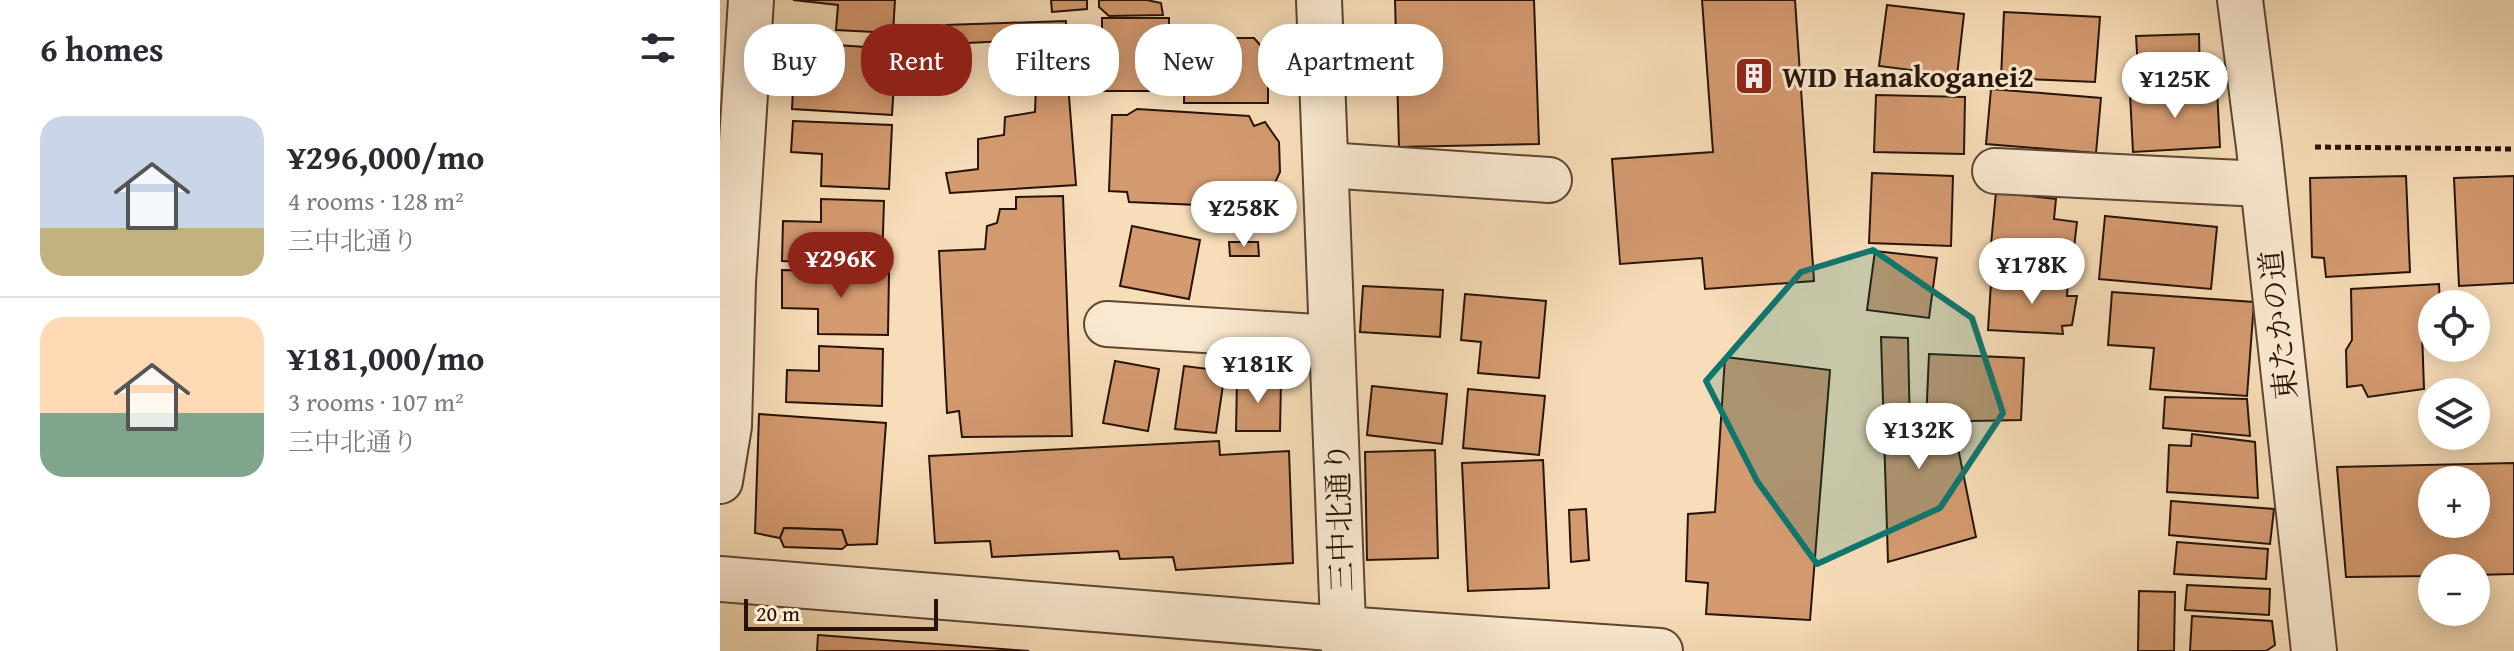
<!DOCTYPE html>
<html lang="en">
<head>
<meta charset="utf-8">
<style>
	body { margin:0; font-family:"Gentium Book Plus","Noto Serif JP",serif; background:#f7f7f7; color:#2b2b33; height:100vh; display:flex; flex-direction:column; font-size:30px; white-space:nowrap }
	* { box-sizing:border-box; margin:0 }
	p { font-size:26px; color:#7c7c81 }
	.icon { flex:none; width:44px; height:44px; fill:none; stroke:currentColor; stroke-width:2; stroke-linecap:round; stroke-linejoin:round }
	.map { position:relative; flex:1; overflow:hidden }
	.sheet { display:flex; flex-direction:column; background:#fff; width:720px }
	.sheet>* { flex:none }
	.banner { position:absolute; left:24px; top:24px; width:760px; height:72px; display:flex; gap:16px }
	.fabs { position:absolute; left:1698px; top:290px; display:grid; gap:16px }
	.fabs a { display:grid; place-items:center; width:72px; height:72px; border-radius:50%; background:#fff; box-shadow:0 4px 20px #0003; font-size:40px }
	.scale { position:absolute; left:24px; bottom:20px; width:194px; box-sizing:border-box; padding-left:8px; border:4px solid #271307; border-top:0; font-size:22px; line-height:28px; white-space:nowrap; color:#271307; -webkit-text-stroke:6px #fae9d1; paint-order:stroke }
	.price { position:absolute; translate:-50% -68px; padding:0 18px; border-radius:28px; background:#fff; color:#222; font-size:26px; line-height:52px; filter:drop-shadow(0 2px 4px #0008) }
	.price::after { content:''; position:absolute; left:50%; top:48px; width:24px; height:18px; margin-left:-12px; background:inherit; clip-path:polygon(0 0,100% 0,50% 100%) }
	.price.current { background:#8f2418; color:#fff }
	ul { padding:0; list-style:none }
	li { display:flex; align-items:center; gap:24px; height:200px; padding:0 40px }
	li+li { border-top:2px solid #e1e1e2 }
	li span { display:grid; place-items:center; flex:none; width:224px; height:160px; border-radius:24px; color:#555 }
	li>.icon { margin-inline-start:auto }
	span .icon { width:96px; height:96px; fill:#fffc; stroke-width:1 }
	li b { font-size:34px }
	h2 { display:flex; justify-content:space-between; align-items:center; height:96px; padding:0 40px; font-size:34px }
	.chip { padding:0 28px; border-radius:32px; background:#fff; box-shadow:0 4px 20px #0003; font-size:28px; line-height:72px }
	.chip.current { background:#8f2418; color:#fff }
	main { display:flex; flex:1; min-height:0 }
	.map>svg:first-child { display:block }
	.building { fill:#d49a70; stroke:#271307; stroke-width:2; fill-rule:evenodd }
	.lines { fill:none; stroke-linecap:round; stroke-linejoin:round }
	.minor-casing { stroke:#5b4633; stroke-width:48 }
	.path { stroke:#271307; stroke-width:5; stroke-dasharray:6 4; stroke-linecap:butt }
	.minor { stroke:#fae9d1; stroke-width:44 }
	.marked { fill:#0f766e; fill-opacity:0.2; stroke:#0f766e; stroke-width:6; stroke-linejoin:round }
	.labels { text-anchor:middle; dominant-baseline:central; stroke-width:6; stroke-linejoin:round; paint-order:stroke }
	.poi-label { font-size:30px; font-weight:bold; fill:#271307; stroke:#fae9d1; text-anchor:start }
	.street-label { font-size:30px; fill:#271307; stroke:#fae9d1 }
</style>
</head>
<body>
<main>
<section class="sheet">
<h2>6 homes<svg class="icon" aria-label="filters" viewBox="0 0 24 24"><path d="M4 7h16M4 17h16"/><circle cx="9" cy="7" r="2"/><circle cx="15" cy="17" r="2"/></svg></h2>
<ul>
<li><span style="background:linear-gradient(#c9d6e8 70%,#c2b280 0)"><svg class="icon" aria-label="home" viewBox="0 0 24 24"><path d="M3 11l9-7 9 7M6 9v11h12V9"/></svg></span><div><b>¥296,000/mo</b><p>4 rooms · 128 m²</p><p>三中北通り</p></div></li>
<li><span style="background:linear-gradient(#ffd9b3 60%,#7fa58c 0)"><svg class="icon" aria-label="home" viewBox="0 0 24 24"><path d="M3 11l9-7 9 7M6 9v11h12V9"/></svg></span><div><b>¥181,000/mo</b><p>3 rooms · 107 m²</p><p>三中北通り</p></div></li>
</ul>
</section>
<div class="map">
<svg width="1794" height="651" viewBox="0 0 1794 651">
	<rect width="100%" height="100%" fill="#f7ddb8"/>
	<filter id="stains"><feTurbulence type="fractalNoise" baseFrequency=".0025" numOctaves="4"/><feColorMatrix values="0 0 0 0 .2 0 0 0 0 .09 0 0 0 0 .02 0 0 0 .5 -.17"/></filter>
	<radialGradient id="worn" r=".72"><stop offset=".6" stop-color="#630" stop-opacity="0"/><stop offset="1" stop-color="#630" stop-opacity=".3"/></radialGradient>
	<g class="building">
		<polygon points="73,0 175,0 173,33 116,30 118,5"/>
		<polygon points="331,0 367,0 367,9 332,12"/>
		<polygon points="379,0 427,0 441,3 443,15 389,16 379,7"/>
		<polygon points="675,0 814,0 819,144 679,147"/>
		<polygon points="982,0 1075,0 1094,281 985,289 982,258 900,264 892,159 993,152"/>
		<polygon points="1167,5 1244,14 1237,76 1159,66"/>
		<polygon points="1284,12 1380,17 1375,82 1281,78"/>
		<polygon points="382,18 449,18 449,71 429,71 429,91 382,91"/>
		<polygon points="346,21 346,38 227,44 226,25"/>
		<polygon points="352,29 372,29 371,64 353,65"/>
		<polygon points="1479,34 1480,82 1419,85 1416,36"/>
		<polygon points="465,38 534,38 542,47 548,60 548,103 464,103"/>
		<polygon points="116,45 176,49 172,115 72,109 74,70 114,73"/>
		<polygon points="348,84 356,185 230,193 226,173 258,169 258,139 284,135 285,117 315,112 316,86"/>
		<polygon points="1271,89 1381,98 1376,153 1266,144"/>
		<polygon points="1497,89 1500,147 1413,152 1410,94"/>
		<polygon points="1156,95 1245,97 1244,154 1154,152"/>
		<polygon points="417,109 529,116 534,126 545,122 559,142 560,172 551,191 525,197 525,207 409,202 407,192 389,191 392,115 407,115"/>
		<polygon points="73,121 172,125 169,189 101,186 102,154 71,152"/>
		<polygon points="1152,173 1233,176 1231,246 1149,243"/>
		<polygon points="1686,176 1690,272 1606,277 1604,258 1592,257 1590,178"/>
		<polygon points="1794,176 1794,283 1739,286 1734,178"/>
		<polygon points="1276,192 1336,199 1334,219 1357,222 1353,256 1324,253 1320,260 1270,255"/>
		<polygon points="343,196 352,436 242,437 239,411 227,413 219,251 265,249 267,226 277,223 280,209 296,209 296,197"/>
		<polygon points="101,199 164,201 162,265 62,261 63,221 101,222"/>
		<polygon points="1385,216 1497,227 1491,289 1379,279"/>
		<polygon points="412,226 480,240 469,299 400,286"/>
		<polygon points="509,242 538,242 539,256 510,256"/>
		<polygon points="1155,251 1217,258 1209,318 1147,310"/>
		<polygon points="62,270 169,272 168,335 98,334 98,309 62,308"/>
		<polygon points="1300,275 1348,280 1347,296 1357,296 1352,325 1342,326 1343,334 1268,330 1271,283 1298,285"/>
		<polygon points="1719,284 1720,304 1712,304 1712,329 1702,331 1704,389 1648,397 1642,385 1627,387 1626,350 1632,340 1631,289"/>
		<polygon points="643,286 723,290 720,337 640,332"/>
		<polygon points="1392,292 1534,302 1527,396 1430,389 1434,348 1388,345"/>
		<polygon points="745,294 826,301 819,378 758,373 761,342 741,340"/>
		<polygon points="1161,337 1188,338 1190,431 1235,433 1256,537 1168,562"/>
		<polygon points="99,346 163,349 162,406 66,402 67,370 99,371"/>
		<polygon points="1209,354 1304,358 1301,420 1206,422"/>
		<polygon points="1005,357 1110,370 1090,620 986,614 988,583 966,581 968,514 995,512"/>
		<polygon points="395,361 439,369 428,431 383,423"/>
		<polygon points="464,366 505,371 496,433 455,429"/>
		<polygon points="517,379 561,381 560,431 516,431"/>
		<polygon points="652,386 727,394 722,444 647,435"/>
		<polygon points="748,389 825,396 819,455 743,448"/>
		<polygon points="1445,397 1527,399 1530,436 1443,428"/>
		<polygon points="39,414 166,423 157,544 127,545 122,530 64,528 60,538 35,533"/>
		<polygon points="1472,434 1535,442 1538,498 1447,492 1449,445 1471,446"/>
		<polygon points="499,441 500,455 569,451 573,563 456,570 453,557 400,559 398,551 272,557 270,541 215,543 209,456"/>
		<polygon points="715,450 718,558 647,560 645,452"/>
		<polygon points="823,460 829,588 748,591 742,463"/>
		<path d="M1794,463V574L1756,575V568H1712V576L1626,577L1617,467ZM1712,480H1756V524H1712Z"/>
		<polygon points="1451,501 1554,509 1550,544 1449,535"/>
		<polygon points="866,509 869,560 851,562 849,510"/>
		<polygon points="64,528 122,530 127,545 122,549 64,547 60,538"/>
		<polygon points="1457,542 1548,549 1546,579 1454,574"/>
		<polygon points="1467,585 1550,589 1549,615 1465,610"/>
		<polygon points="1419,591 1455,592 1454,651 1418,651"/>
		<polygon points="1472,616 1552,621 1555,645 1546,651 1470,651"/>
		<polygon points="98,635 309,651 97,651"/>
	</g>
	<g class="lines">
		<g class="minor-casing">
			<g id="minor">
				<polyline points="599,0 624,651"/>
				<polyline points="1520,0 1539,147 1594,651"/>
				<polyline points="606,165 829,180"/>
				<polyline points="1275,171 1542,184"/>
				<polyline points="387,324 612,338"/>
				<polyline points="0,481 9,426 13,282 31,0"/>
				<polyline points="0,579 623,629 940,651"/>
			</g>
		</g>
		<polyline class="path" points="1595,147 1794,149"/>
		<use href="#minor" class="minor"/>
	</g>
	<path class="marked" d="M1153,250L1252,318L1283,413L1220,508L1097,564L1037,481L986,381L1081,272Z"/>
	<defs>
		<g id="building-square" transform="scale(2)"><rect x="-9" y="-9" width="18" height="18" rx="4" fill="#8f2418" stroke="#fae9d1"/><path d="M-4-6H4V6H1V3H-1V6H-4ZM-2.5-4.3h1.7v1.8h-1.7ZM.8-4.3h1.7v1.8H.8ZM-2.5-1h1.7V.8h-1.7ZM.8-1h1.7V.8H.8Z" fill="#fff"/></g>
	</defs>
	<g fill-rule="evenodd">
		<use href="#building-square" x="1034" y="76"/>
	</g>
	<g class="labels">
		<g class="poi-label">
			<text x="1062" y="76">WID Hanakoganei2</text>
		</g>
		<g class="street-label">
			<text transform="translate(1558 325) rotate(-96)">東たかの道</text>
			<text transform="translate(619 517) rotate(-92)">三中北通り</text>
		</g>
	</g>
	<rect width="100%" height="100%" filter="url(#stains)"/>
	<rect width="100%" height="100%" fill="url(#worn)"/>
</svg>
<div class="fabs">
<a><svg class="icon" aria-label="locate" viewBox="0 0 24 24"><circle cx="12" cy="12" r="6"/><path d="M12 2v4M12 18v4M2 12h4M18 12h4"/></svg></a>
<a><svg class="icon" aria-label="layers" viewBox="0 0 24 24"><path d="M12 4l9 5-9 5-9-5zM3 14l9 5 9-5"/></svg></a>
<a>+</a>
<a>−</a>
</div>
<div class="scale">20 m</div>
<b class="price" style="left:1455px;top:120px">¥125K</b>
<b class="price" style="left:524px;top:249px">¥258K</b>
<b class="price current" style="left:121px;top:300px">¥296K</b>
<b class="price" style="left:1312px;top:306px">¥178K</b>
<b class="price" style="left:538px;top:405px">¥181K</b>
<b class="price" style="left:1199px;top:471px">¥132K</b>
<div class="banner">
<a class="chip">Buy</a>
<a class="chip current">Rent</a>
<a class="chip">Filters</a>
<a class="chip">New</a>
<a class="chip">Apartment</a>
</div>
</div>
</main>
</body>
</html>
